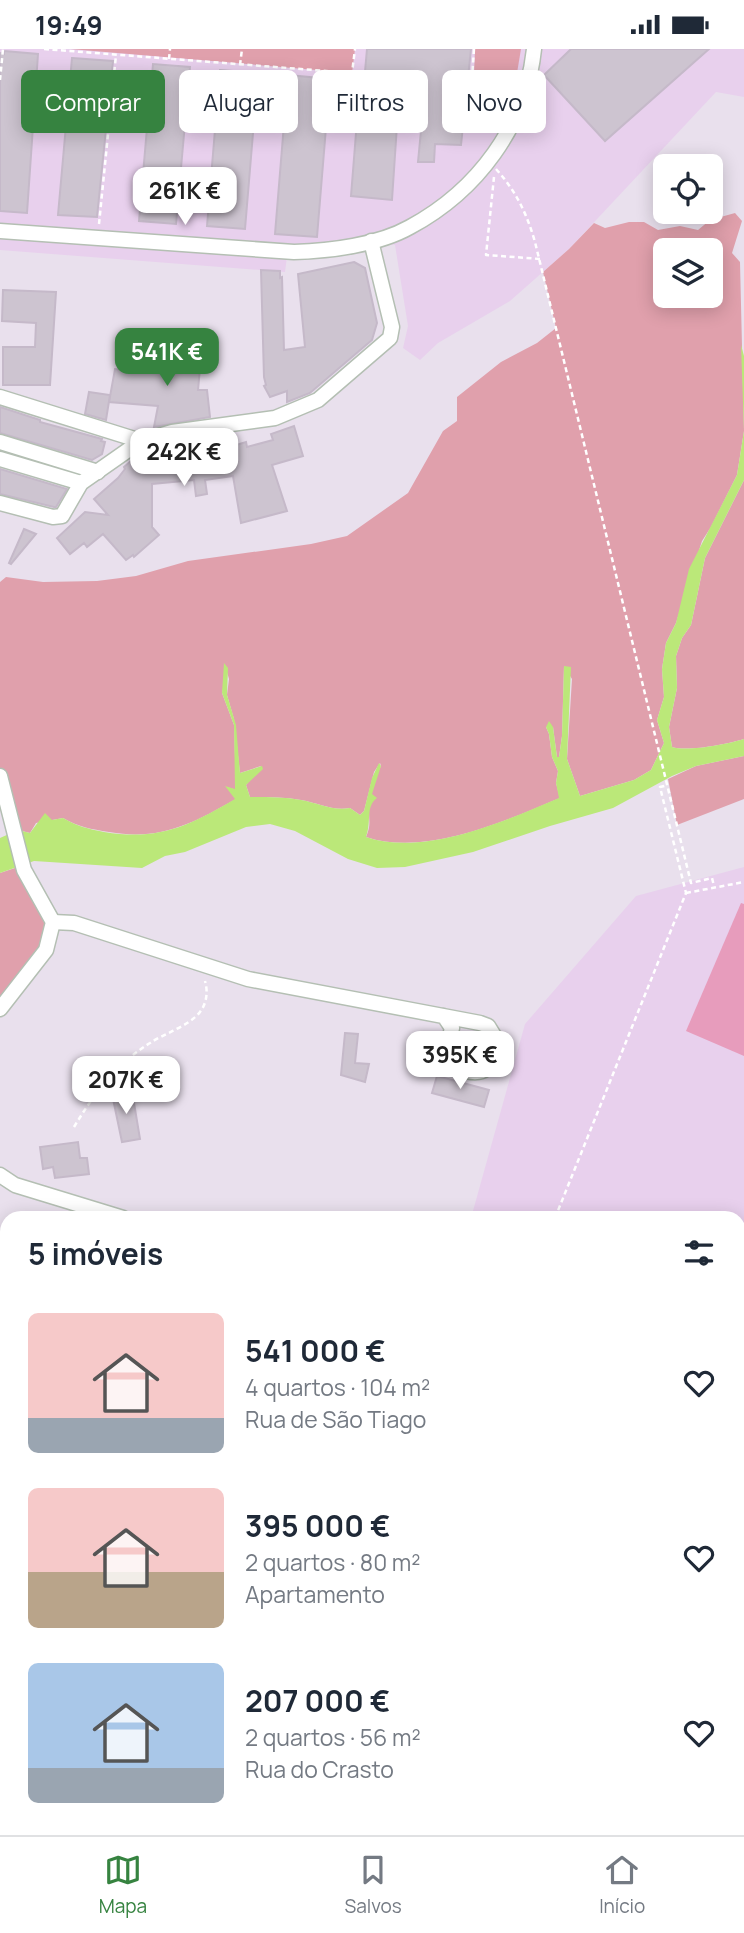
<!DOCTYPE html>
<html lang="pt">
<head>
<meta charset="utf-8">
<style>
	body { margin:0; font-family:Manrope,sans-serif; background:#f6f6f7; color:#1f2937; height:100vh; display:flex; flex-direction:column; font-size:26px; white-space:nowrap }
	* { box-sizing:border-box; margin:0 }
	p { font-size:23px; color:#747a83 }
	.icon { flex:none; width:38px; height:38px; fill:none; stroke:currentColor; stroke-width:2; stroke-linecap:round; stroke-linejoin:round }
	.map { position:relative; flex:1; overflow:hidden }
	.panel { position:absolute; left:0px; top:1162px; width:746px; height:625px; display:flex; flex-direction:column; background:#fff; border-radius:21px 21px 0 0; box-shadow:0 4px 18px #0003 }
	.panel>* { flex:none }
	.banner { position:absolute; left:21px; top:21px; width:704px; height:63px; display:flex; gap:14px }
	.fabs { position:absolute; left:653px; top:105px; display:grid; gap:14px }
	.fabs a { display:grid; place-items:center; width:70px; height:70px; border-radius:10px; background:#fff; box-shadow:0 4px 18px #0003; font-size:35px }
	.price { position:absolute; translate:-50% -60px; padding:0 16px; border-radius:14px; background:#fff; color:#222; font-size:23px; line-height:46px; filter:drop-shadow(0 2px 4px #0008) }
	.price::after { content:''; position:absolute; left:50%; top:42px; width:21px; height:16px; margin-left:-10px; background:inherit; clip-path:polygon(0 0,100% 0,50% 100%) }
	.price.current { background:#368340; color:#fff }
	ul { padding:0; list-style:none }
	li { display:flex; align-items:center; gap:21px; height:175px; padding:0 28px }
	li span { display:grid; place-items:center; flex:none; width:196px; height:140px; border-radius:10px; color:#555 }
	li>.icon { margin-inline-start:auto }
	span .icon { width:84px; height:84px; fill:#fffc; stroke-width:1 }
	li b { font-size:30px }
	h2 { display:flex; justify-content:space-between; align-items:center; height:84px; padding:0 28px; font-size:30px }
	.chip { padding:0 24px; border-radius:10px; background:#fff; box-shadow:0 4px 18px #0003; font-size:24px; line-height:63px }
	.chip.current { background:#368340; color:#fff }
	.status { display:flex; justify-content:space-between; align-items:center; height:49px; padding:0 35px; background:#fff; direction:ltr }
	.status svg { height:19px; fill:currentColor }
	.tab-bar { display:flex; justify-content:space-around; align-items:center; height:98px; border-top:2px solid #e0e1e3; background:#fff; font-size:19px; color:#747a83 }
	.tab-bar a { display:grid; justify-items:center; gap:4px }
	.tab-bar .current { color:#368340 }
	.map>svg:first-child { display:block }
	.education { fill:#e8d0ed }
	.green { fill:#e0a0ac; fill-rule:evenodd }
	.pitch { fill:#e79cbc }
	.water { fill:#bbe879 }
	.building { fill:#cdc4d0; stroke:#c5b9c9; stroke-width:2 }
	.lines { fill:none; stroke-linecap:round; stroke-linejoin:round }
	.minor-casing { stroke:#b4bfb3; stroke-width:17 }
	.path { stroke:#fff; stroke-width:2.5; stroke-dasharray:5 3.5; stroke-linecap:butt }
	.minor { stroke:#fff; stroke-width:14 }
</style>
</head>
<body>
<div class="status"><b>19:49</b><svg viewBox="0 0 49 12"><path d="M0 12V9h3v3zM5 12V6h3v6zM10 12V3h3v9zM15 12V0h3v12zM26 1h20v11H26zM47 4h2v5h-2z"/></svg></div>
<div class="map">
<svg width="744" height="1786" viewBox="0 0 744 1786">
	<rect width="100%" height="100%" fill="#e9e0ed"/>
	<g class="education">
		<polygon points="0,0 744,0 744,48 716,43 569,200 510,252 438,294 420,311 403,299 408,277 395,196 371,192 287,208 285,223 0,201"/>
		<polygon points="744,818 744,1332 738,1330 738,1169 471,1169 525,975 636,847"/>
	</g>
	<g class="green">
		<polygon points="70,0 355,0 352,24"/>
		<polygon points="475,0 521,0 517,24 506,58 473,52"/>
		<path d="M735,164L742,172L732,204L740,213L744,382L737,426L711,478L702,492L676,574L666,594L662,620L664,648L657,671L664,694L651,721L634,731L580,747L567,710L572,630L564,617L562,687L559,708H557L553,678H546L549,685L552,708L558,722L556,734L560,749C505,772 426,808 366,788C371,776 369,773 369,761C369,746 374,730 381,717L380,714L374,723L364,762L360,766L350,759C332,762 318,754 301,751C284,748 267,748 250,748L246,736L261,717L240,724L234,670L227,646L229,630L227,623L222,644L234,676L236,741L227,738L236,750C192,775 160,792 109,783C91,780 78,778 63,769L36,774L30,784L18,781L0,724V533L6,528L43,533L97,532L136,527L188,512L311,495L347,487L408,444L443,382L457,372V348L501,313L537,294L556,279L543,223L569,200L594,174L605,179L629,173H644L658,181L680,177L698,181L710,171ZM665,201H710V247H665Z"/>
		<path d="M744,431V690C728,695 687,703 672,698L669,678L677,639L676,607L682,589L691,576L705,509Z"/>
		<polygon points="744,707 744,750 677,776 668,730 696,717"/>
		<path d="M18,818C26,834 48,867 45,884C40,910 15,933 0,954V824Z"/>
		<polygon points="7,1611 7,1636 0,1648 7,1664 7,1684 0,1678 0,1620"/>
	</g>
	<polygon class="pitch" points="741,854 744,855 744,1007 686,982"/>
	<g class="water">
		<path d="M741,296L744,307V431L705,509L691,576L682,589L676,607L677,639L669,678L672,698C687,703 728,695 744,690V707L696,717L672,727L613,759L550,777L473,803L405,818L377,819L348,810L295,782L270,775L246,778L185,803L165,807L142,819L34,812L0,824V789L18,781L30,784L45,764L52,771L63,769C77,777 88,780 104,783C159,792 189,777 235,750L225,737L235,740L234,676L222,644L224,614L228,619L227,646L236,676L240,724L262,717L263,720L246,736L250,748C267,748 284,748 301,751C318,754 332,762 350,759L360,766L364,762L372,729L379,714L381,717L372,745L377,749C365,758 372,772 366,788C425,808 505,772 559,749L556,734L558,722L552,708L549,685L546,678L549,672L553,678L557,708H559L562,687L564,617L571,618L567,710L580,747L634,731L651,721L664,694L657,671L664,648L662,620L666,594L676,574L689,520L737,426L744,382Z"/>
		<polygon points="4,1547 7,1549 7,1611 0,1620 0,1549"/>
		<polygon points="0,1678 7,1684 7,1778 0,1773"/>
		<polygon points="9,1780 111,1780 118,1786 17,1786"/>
		<polygon points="133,1780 214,1780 220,1786 140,1786"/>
	</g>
	<g class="building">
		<polygon points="367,0 471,0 461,96 435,95 434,113 418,113 423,61 398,61 392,151 351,147 360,34 364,34"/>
		<polygon points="571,0 709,0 605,92 544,26"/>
		<polygon points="4,2 38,5 27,164 0,162 0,4 4,5"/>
		<polygon points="72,9 113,12 112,22 152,27 153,15 190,18 176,175 139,172 150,44 110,41 97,168 58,166"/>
		<polygon points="220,21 258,24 245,180 207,177"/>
		<polygon points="288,26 330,30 317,188 275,185"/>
		<polygon points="354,213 365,219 377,274 372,291 310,344 287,353 287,342 270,348 264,337 266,336 264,328 261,221 280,222 280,229 282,228 284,301 305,298 298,225"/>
		<polygon points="3,241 56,243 50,336 3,336 3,298 35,298 36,274 2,272"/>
		<polygon points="169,294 202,297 198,341 207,341 210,368 154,378 158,357 109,353 115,320 144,324 165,323"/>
		<polygon points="89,343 110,346 106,371 85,365"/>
		<polygon points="0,358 40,371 40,373 102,390 101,392 105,393 102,405 92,411 0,384"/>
		<polygon points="294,377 303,407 272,416 287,462 241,474 233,427 205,431 207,445 196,447 194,431 152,435 152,478 159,486 134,508 133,506 126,511 103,485 87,498 84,494 70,505 57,489 85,463 108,466 94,450 118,429 125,420 124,418 132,411 136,415 153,402 153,399 183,391 184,399 231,393 233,397 246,393 247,398 273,391 271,385"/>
		<polygon points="0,420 67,440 56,458 54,458 0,445"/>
		<polygon points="24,480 36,485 11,515 9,514"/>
		<polygon points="345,984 358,985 355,1014 369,1015 365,1033 341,1026"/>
		<polygon points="437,1027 489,1041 484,1058 432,1044"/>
		<polygon points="132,1042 140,1090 122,1093 112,1045"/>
		<polygon points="78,1093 80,1109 87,1109 89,1125 55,1129 53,1118 43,1120 40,1098"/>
	</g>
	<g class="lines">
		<g class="minor-casing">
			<g id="minor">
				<path d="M0,182L294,203C330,202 378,196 410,178C477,142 526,77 534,0"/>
				<polyline points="0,348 141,392 172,383 275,369 318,351 390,289 392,278 371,192"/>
				<polyline points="0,393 98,423"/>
				<polyline points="0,410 81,434"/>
				<polyline points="0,454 53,468 62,467 81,434 141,392"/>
				<polyline points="0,727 24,821 53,873 46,901 0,960"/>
				<path d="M53,873L74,874L248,930L480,974L488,977L496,990C494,999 494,1011 488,1018C478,1029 455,1021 449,1008C446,999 450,988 452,979L444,967"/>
				<polyline points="0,1126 15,1136 123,1169"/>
				<polyline points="738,1336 744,1338"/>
			</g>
		</g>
		<g class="path">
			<polyline points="44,0 352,24 355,0"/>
			<polyline points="474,0 470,58 502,62"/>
			<polyline points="169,10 170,0"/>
			<polyline points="240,16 242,0"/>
			<polyline points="352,24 402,29 402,38"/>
			<polyline points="0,31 3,0"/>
			<path d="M496,120C516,142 527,165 535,193L691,834L712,829L714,837"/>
			<polyline points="494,128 486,206 540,210"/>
			<polyline points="99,175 116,6"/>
			<polyline points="686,844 744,833"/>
			<path d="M74,1078C94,1045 116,1015 150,994C165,984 189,977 200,963C207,954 208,942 205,932"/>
			<polyline points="555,1169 686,844 660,738 668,736"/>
			<polyline points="570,1169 572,1165 583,1169"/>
			<polyline points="738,1233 744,1236"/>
			<polyline points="0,1457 6,1464 7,1471"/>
			<polyline points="0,1519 7,1493"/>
			<polyline points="0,1526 2,1531 7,1534"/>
			<polyline points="0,1631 7,1622"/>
			<polyline points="740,1640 744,1641"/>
			<polyline points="227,1780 233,1786"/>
		</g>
		<use href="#minor" class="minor"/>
	</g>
</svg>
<div class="fabs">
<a><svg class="icon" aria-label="locate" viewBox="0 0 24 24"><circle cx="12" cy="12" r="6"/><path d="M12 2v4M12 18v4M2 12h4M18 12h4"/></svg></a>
<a><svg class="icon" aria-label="layers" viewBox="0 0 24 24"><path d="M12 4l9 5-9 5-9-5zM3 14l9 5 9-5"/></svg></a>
</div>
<b class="price" style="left:185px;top:178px">261K €</b>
<b class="price current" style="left:167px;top:339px">541K €</b>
<b class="price" style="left:184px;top:439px">242K €</b>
<b class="price" style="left:460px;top:1042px">395K €</b>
<b class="price" style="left:126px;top:1067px">207K €</b>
<div class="banner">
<a class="chip current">Comprar</a>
<a class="chip">Alugar</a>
<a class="chip">Filtros</a>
<a class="chip">Novo</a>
</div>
<section class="panel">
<h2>5 imóveis<svg class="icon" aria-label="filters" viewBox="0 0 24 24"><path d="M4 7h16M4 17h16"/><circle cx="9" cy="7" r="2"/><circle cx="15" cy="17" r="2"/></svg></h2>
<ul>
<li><span style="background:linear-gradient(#f6c9c9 75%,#9aa5b1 0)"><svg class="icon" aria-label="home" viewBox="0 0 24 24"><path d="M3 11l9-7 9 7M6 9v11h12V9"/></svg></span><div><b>541 000 €</b><p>4 quartos · 104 m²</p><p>Rua de São Tiago</p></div><svg class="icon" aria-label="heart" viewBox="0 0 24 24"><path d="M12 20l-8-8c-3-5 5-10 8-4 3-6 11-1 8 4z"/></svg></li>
<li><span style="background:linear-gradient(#f6c9c9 60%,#b9a48a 0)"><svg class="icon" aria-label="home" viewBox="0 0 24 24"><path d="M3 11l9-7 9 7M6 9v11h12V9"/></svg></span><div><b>395 000 €</b><p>2 quartos · 80 m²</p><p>Apartamento</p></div><svg class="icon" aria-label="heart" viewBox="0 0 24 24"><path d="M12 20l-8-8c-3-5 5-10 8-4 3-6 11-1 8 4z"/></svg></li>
<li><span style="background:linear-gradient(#a9c7e8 75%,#9aa5b1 0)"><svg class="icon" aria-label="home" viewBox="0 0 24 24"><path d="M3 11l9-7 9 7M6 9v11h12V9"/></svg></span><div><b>207 000 €</b><p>2 quartos · 56 m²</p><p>Rua do Crasto</p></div><svg class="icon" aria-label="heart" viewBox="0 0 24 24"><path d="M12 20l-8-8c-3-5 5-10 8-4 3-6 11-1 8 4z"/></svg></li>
</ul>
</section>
</div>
<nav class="tab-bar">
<a class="current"><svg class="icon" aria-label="map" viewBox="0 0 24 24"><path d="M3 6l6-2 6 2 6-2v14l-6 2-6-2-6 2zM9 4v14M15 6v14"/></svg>Mapa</a>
<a><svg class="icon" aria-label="saved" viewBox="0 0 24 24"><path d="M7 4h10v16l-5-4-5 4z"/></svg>Salvos</a>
<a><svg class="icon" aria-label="home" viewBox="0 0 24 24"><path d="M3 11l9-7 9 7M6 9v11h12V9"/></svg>Início</a>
</nav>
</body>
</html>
